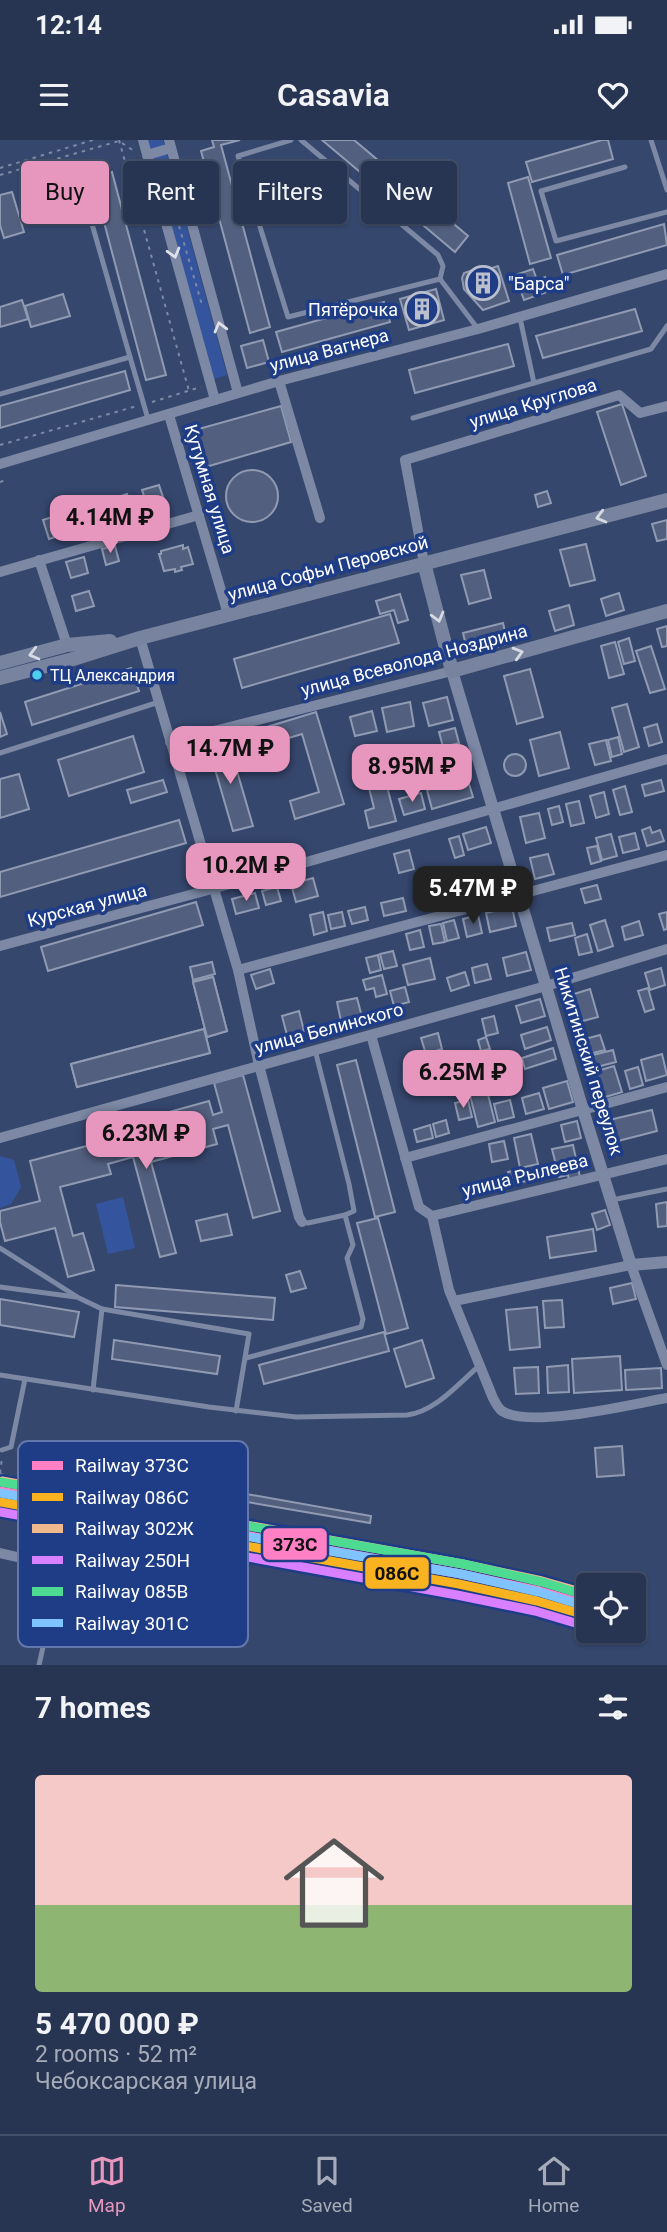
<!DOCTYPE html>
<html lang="en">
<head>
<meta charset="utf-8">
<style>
	body { margin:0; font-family:Roboto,sans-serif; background:#34405c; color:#f1f3f6; height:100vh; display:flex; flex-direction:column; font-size:26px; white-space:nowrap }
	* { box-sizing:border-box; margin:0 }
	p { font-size:23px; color:#a5abb8 }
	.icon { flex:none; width:38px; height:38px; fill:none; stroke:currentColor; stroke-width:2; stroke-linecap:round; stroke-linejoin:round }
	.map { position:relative; height:1525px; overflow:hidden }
	.sheet { display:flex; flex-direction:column; background:#283552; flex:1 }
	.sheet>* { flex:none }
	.hud { position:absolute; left:21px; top:21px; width:626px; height:63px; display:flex; gap:14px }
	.controls { position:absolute; left:576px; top:1433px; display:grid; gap:14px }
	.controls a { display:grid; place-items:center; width:70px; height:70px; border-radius:7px; background:#283552; box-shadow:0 2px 5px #0004,0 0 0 2px #445069; font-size:35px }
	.price { position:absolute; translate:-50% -60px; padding:0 16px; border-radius:14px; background:#e797bd; color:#111; font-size:23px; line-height:46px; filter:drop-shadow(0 2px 4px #0008) }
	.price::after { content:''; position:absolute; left:50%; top:42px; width:21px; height:16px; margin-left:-10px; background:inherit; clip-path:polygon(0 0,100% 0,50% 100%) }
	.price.on { background:#222; color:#fff }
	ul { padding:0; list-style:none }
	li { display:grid; align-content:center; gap:14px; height:371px; padding:0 35px }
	li span { display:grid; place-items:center; height:217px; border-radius:7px; color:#555 }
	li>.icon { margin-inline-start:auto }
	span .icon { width:126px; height:126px; fill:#fffc; stroke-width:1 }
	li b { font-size:30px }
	h2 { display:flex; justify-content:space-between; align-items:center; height:84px; padding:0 35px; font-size:30px }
	.tag { padding:0 24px; border-radius:7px; background:#283552; box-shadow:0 2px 5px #0004,0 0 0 2px #445069; font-size:24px; line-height:63px }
	.tag.on { background:#e797bd; color:#111 }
	.status { display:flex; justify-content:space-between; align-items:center; height:49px; padding:0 35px; background:#283552; direction:ltr }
	.status svg { height:19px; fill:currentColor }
	header { display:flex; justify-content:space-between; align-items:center; height:91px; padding:0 35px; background:#283552; font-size:32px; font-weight:600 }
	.tab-bar { display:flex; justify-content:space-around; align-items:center; height:98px; border-top:2px solid #445069; background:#283552; font-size:19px; color:#a5abb8 }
	.tab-bar a { display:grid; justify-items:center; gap:4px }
	.tab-bar .on { color:#e797bd }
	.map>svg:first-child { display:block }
	.green { fill:#34559e }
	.building { fill:#525f7e; stroke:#909ab2; stroke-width:2 }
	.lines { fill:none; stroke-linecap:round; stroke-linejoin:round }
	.path { stroke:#7c88a4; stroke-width:2; stroke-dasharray:3.5 5; stroke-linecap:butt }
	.service { stroke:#7c88a4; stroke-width:5 }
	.minor { stroke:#7c88a4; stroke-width:10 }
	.tertiary { stroke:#7c88a4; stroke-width:12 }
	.secondary { stroke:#77839f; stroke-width:14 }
	.rail-1-casing { stroke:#1e3d86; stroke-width:14 }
	.rail-2-casing { stroke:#1e3d86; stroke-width:14 }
	.rail-3-casing { stroke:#1e3d86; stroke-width:14 }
	.rail-4-casing { stroke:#1e3d86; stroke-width:14 }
	.rail-5-casing { stroke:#1e3d86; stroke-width:14 }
	.rail-6-casing { stroke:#1e3d86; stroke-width:14 }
	.rail-1 { stroke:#ff80c5; stroke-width:9 }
	.rail-2 { stroke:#f9b220; stroke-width:9 }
	.rail-3 { stroke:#f1b78d; stroke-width:9 }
	.rail-4 { stroke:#d880ff; stroke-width:9 }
	.rail-5 { stroke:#4ddb92; stroke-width:9 }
	.rail-6 { stroke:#80c4ff; stroke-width:9 }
	.oneway { stroke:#dee1e8 }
	.oneway2 { stroke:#d6dae2 }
	.bus-dot { fill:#4dcfeb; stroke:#1e3d86; stroke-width:2.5 }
	.labels { text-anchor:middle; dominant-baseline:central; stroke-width:7; stroke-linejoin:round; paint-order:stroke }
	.bus-label { font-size:16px; fill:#fff; stroke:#1e3d86; text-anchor:start }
	.poi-label { font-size:18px; fill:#fff; stroke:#1e3d86; text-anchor:start }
	.street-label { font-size:18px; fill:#fff; stroke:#1e3d86 }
	.key { fill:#1e3d86; stroke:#6277aa; stroke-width:2 }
	.key-label { font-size:19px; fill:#fff }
	.line-badge { stroke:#1e3d86; stroke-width:2.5 }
	.pale-badge-label { font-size:19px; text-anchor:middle; font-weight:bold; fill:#111 }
</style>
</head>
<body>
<div class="status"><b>12:14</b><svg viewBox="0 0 49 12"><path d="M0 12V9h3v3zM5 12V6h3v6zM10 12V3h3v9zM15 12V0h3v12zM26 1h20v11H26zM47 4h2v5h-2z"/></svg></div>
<header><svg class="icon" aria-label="menu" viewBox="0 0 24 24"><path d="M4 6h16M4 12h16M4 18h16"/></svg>Casavia<svg class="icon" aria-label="heart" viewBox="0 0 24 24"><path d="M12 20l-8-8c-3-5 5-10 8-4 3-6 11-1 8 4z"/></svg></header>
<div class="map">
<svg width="667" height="1525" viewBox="0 0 667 1525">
	<rect width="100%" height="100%" fill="#36476e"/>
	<g class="green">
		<polygon points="148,0 163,0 227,235 214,239"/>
		<polygon points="0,1016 14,1020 21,1047 11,1064 0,1068"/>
		<polygon points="123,1057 135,1108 108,1114 96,1064"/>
	</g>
	<g class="building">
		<polygon points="212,0 240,0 221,5 270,187 250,193 201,11 214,7"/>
		<polygon points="322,0 354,0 468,96 455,112"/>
		<polygon points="602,0 608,0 613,19 532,42 526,22"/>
		<polygon points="112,32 166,235 146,240 92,37"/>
		<polygon points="528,37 551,118 530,124 508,43"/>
		<polygon points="12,52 24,92 4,98 0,85 0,55"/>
		<polygon points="664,84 667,105 563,135 557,115"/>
		<polygon points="498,126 509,161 483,170 464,149 462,138 464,133 482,127 483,131"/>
		<polygon points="533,129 537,140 545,137 550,151 524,160 515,135"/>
		<polygon points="436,149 444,180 409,190 400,159"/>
		<polygon points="63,154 70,176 31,187 25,166"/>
		<polygon points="22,160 28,179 0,187 0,167"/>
		<polygon points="384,162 390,182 282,212 276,192"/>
		<polygon points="635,169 642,191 543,218 536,196"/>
		<polygon points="263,200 269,222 247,228 241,206"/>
		<polygon points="508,204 514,226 415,253 409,230"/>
		<polygon points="125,231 130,250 0,288 0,266"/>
		<polygon points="622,264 646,336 621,345 597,272"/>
		<polygon points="281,266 291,302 199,329 188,292"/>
		<circle cx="252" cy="356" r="26"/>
		<polygon points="159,345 165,363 148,368 142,350"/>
		<polygon points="547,351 551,363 538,367 535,355"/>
		<polygon points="127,354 133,371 117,377 112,359"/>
		<polygon points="96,367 101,382 85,388 80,373"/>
		<polygon points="62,374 68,393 49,399 43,380"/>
		<polygon points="667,380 667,399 657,401 652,384"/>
		<polygon points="586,404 595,440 570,446 560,410"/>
		<polygon points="183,405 183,409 188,407 193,424 181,427 182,430 175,432 175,429 164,431 159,414 161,414 161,411"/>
		<polygon points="115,406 119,421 106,425 102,409"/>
		<polygon points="84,417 88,433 71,438 66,422"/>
		<polygon points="484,430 491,458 469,464 461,435"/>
		<polygon points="89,451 94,466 76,471 72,456"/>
		<polygon points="619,453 624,470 606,476 601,459"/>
		<polygon points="400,454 408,480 398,483 394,470 380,474 376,461"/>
		<polygon points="569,465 574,485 555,491 549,471"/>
		<polygon points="390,474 399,503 242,548 234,519"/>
		<polygon points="503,483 508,504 468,514 463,493"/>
		<polygon points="667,486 667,506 662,507 657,489"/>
		<polygon points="629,498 635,521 624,524 618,502"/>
		<polygon points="615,502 624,534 609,538 601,506"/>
		<polygon points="651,506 665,549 650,553 636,511"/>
		<polygon points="131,528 139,551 32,585 25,562"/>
		<polygon points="530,529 543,577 517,584 504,536"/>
		<polygon points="447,557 453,580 429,586 423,563"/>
		<polygon points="410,562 414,586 387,592 382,568"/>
		<polygon points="627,564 639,607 624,612 612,568"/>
		<polygon points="372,571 377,591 355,596 350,577"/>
		<polygon points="0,572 7,594 0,597"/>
		<polygon points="316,572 344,664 295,679 290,661 319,652 302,594 272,603 267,587"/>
		<polygon points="657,584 662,602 649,606 644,588"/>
		<polygon points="455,588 459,603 443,607 439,592"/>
		<polygon points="560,592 569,628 539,636 530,600"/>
		<polygon points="133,596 144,632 69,656 58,620"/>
		<polygon points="618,597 622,614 612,617 608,600"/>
		<polygon points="228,600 253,686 233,691 208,605"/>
		<polygon points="606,600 611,621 595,625 589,604"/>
		<circle cx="515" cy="625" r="11"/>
		<polygon points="461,618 473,657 432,669 427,650 447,644 441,623"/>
		<polygon points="19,634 29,669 0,678 0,639"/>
		<polygon points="384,635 396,681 369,688 365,671 374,668 367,640"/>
		<polygon points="163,640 167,652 131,663 127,650"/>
		<polygon points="661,640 664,651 645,656 642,645"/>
		<polygon points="625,646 632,672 620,675 613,650"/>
		<polygon points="604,652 609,674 596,678 590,656"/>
		<polygon points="421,653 425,669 404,675 399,659"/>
		<polygon points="579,661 584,683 571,686 566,664"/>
		<polygon points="559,666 563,682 552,685 548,669"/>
		<polygon points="539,673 545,698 526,703 520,677"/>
		<polygon points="179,680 186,703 0,757 0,732"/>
		<polygon points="486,687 491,703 468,710 463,694"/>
		<polygon points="650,687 652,693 660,690 664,701 647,706 642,690"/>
		<polygon points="635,693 639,709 623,713 619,697"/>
		<polygon points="611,694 617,716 602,720 596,698"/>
		<polygon points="459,696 464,715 455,718 449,699"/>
		<polygon points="597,706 601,721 591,724 587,708"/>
		<polygon points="409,710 414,729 399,733 394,714"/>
		<polygon points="548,714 554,734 535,739 530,718"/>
		<polygon points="501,729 505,746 468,756 464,738"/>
		<polygon points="313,738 318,756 296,762 291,744"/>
		<polygon points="597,745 601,759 585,763 581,749"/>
		<polygon points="453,746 456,758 447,760 444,749"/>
		<polygon points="277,747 281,761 266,765 262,751"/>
		<polygon points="442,748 445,761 431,764 428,751"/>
		<polygon points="255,753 259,768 236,774 232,759"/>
		<polygon points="403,758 406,771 384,776 381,763"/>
		<polygon points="196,762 203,785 48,831 41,807"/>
		<polygon points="365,767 368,780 352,784 348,771"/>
		<polygon points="512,767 516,786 490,792 486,773"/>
		<polygon points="323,772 327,791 314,795 310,775"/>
		<polygon points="342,772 345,786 331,789 328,775"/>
		<polygon points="667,772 667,789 664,790 659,774"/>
		<polygon points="478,775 482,793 467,797 463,779"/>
		<polygon points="454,780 459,798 447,801 443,783"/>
		<polygon points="605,780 613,806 598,811 590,785"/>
		<polygon points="639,781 643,795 625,800 622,787"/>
		<polygon points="572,783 575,795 550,801 547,788"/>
		<polygon points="441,784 445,802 433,804 429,786"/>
		<polygon points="420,790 424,807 410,810 406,794"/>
		<polygon points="587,794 592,812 579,815 575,798"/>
		<polygon points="393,811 397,826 384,829 380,814"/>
		<polygon points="526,812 531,830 507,836 503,818"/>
		<polygon points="378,815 381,830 370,833 366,818"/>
		<polygon points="430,818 435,839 408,845 403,825"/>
		<polygon points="212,822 215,834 193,840 190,827"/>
		<polygon points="487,824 491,839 475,843 472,828"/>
		<polygon points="661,828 665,845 650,850 645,833"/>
		<polygon points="270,829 274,843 256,849 251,835"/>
		<polygon points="465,832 469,845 451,851 447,838"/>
		<polygon points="382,835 387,854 376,857 374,848 366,850 363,840"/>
		<polygon points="213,837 227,891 207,897 193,842"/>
		<polygon points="213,837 227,891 207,897 193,842"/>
		<polygon points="405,847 409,862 394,866 390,851"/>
		<polygon points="648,848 654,869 645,872 638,851"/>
		<polygon points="590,849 598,877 579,882 571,855"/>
		<polygon points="357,858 363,881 342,886 337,862"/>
		<polygon points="540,859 545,876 521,883 516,866"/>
		<polygon points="299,871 304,891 287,895 282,876"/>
		<polygon points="494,876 498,893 486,896 482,879"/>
		<polygon points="547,887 551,900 525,909 521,895"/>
		<polygon points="204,889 210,913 77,947 71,924"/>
		<polygon points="204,889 210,913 77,947 71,924"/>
		<polygon points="438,893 442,909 426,914 421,898"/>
		<polygon points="600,895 605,910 589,914 585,899"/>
		<polygon points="486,897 490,909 481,911 478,900"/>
		<polygon points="553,908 556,919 525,929 522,918"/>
		<polygon points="613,910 616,922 593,928 589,916"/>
		<polygon points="662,914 667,935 646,941 641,920"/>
		<polygon points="356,920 395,1072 375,1077 337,925"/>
		<polygon points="614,926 622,952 602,958 594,932"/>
		<polygon points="638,927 643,945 630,949 625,931"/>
		<polygon points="243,935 280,1071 253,1078 228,985 213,989 217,1004 151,1022 176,1113 160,1117 133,1017 108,1024 111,1034 60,1047 73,1096 83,1093 94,1130 68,1137 55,1088 5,1101 0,1082 0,1071 40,1061 30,1021 147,990 144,979 209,961 213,975 222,972 214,943"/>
		<polygon points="484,939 495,982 478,987 467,944"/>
		<polygon points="567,941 573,962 549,969 543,948"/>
		<polygon points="539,953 544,969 526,974 522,958"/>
		<polygon points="468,960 472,977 459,980 455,963"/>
		<polygon points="510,960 514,977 498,981 494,964"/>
		<polygon points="652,970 657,991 614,1002 609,980"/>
		<polygon points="446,980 449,993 436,997 433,984"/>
		<polygon points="577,981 581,998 565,1002 561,985"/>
		<polygon points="430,985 433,998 417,1002 414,990"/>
		<polygon points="531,994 538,1024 520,1028 514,998"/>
		<polygon points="504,1001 508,1019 492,1022 489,1004"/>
		<polygon points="573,1005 580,1037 569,1040 568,1035 559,1037 552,1009"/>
		<polygon points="525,1028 528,1041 510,1044 508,1032"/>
		<polygon points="667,1062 667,1086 658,1087 656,1064"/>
		<polygon points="605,1070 610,1085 597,1090 592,1074"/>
		<polygon points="227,1074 232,1095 201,1101 196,1081"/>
		<polygon points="378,1078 408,1188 386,1194 357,1083"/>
		<polygon points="593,1089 596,1111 550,1118 547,1097"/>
		<polygon points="300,1131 306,1148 291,1152 286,1135"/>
		<polygon points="632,1143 636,1159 613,1164 610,1148"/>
		<polygon points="116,1145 275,1158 273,1180 115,1167"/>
		<polygon points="0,1159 79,1172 74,1197 0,1185"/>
		<polygon points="562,1160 564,1187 545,1188 543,1161"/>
		<polygon points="537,1167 540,1207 510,1210 506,1170"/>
		<polygon points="384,1192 389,1211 264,1244 259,1225"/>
		<polygon points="114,1200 220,1216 217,1234 112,1219"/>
		<polygon points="422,1200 434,1238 406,1247 394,1209"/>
		<polygon points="620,1216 622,1250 574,1253 572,1219"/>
		<polygon points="568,1225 569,1252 548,1253 547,1227"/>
		<polygon points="538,1227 539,1253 516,1254 514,1228"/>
		<polygon points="661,1228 662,1248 626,1250 625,1230"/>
		<polygon points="622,1306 624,1335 597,1337 595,1308"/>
		<polygon points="241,1353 371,1376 370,1383 241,1361"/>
	</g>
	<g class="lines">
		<g class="path">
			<polyline points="119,0 189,251"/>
			<polyline points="0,28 93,0"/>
			<polyline points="0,35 119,1 134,11"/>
			<polyline points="179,86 202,165"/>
			<polyline points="152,262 201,247"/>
			<polyline points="0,305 137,266"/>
			<polyline points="0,342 8,339"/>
			<polyline points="0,1333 2,1318"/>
			<polyline points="0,1334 58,1348 54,1368 71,1387 64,1416"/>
		</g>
		<g class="service">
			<polyline points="291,0 238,16 288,177 440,139"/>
			<polyline points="301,0 438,115 443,126 440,139"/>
			<polyline points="651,0 667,50"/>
			<polyline points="625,27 541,51 556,101 667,72"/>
			<polyline points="88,70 130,217"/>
			<polyline points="440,139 478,189"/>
			<polyline points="534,243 651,209 667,186"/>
			<polyline points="0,254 130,217 148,279"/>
			<polyline points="413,278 534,243 520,178"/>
			<polyline points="0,613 159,562"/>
			<polyline points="612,1060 667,1049"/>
			<polyline points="302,1082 308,1083 345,1075"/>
			<polyline points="0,1108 79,1158 102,1169 93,1250"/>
			<polyline points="0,1147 76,1157"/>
			<polyline points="102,1169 249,1194 236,1271"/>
			<polyline points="246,1218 361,1187 363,1179 347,1118 353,1105 345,1075 354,1071 349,1044 315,910"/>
			<path d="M0,1235L209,1267L296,1277L407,1275C435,1272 459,1243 479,1226"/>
			<polyline points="2,1310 11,1307 25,1239"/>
			<polyline points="39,1525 61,1427"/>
		</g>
		<g class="minor">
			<polyline points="143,0 215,260"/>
			<polyline points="169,0 238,253"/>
			<polyline points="147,15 171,8"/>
			<polyline points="279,241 320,378"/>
			<polyline points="169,275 228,474"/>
			<polyline points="0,324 279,241 478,189 667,134"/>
			<polyline points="39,420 67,505"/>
			<polyline points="424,423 405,320 619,255 640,273 667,266"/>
			<polyline points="0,432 199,375"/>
			<polyline points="140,498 238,830 259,925 299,1077 302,1082"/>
			<polyline points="170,602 452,531"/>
			<polyline points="0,806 212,749 667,619"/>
			<polyline points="238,830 667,715"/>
			<path d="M371,895L419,1067L432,1076L449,1150L493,1258C495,1262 498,1268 502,1271C530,1289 632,1264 667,1258"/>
			<polyline points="0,998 546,846 667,809"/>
			<polyline points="405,1018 667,947"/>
			<polyline points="432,1076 667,1019"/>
			<polyline points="454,1161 631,1125 667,1225"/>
			<polyline points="0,1413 61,1427"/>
		</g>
		<polyline class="tertiary" points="452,531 583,970 631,1125 667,1122"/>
		<g class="secondary">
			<polyline points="424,423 452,531 667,471"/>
			<polyline points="0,523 67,505 110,501"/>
			<polyline points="0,538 73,519 140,498 667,360"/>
		</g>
		<g class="rail-1-casing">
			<polyline id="rail-1" points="0,1351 461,1434 540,1451 588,1465"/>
		</g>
		<g class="rail-2-casing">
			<polyline id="rail-2" points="0,1362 459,1444 537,1461 585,1475"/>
		</g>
		<g class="rail-3-casing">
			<polyline id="rail-3" points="2,1341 463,1424 542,1441 588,1454"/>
		</g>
		<g class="rail-4-casing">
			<polyline id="rail-4" points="0,1372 457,1455 535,1471 582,1485"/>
		</g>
		<g class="rail-5-casing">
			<polyline id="rail-5" points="0,1342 463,1424 542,1442 588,1456"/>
		</g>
		<g class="rail-6-casing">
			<polyline id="rail-6" points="0,1353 461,1434 539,1452 585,1466"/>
		</g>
		<use href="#rail-1" class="rail-1"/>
		<use href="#rail-2" class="rail-2"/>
		<use href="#rail-3" class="rail-3"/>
		<use href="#rail-4" class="rail-4"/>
		<use href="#rail-5" class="rail-5"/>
		<use href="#rail-6" class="rail-6"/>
	</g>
	<defs><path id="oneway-chevron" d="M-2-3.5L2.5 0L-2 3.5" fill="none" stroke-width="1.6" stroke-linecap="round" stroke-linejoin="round" transform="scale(1.75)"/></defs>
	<g class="oneway">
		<use href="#oneway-chevron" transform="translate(174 113) rotate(74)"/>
		<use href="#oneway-chevron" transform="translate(220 187) rotate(-105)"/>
	</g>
	<g class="oneway2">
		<use href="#oneway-chevron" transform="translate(601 377) rotate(165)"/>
		<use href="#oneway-chevron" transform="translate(438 477) rotate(75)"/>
		<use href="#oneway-chevron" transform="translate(518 513) rotate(-16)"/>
		<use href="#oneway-chevron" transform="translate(34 514) rotate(165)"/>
	</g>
	<defs>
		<g id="building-ring" transform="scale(1.75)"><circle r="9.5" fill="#1e3d86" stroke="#b9bfcc" stroke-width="1.5"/><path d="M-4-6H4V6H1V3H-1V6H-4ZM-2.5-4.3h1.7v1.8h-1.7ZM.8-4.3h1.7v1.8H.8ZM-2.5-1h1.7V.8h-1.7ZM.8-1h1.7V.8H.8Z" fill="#b9bfcc"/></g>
	</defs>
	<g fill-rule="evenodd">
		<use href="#building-ring" x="483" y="143"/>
		<use href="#building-ring" x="422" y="169"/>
	</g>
	<circle class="bus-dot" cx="37" cy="535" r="6"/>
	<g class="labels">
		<g class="bus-label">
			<text x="50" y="535">ТЦ Александрия</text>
		</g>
		<g class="poi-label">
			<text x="508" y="143">"Барса"</text>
			<text x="398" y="169" text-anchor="end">Пятёрочка</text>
		</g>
		<g class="street-label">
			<text transform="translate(329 210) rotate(-15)">улица Вагнера</text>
			<text transform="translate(533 263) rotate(-17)">улица Круглова</text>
			<text transform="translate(210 349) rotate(73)">Кутумная улица</text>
			<text transform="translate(328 428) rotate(-15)">улица Софьи Перовской</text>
			<text transform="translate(414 520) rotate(-15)">улица Всеволода Ноздрина</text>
			<text transform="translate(87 765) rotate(-15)">Курская улица</text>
			<text transform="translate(329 888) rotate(-15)">улица Белинского</text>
			<text transform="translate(589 921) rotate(73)">Никитинский переулок</text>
			<text transform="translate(525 1035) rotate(-14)">улица Рылеева</text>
		</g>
	</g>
	<rect x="18" y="1301" width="230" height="206" rx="10" class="key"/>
	<rect x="32" y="1321" width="31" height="9" fill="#ff80c5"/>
	<rect x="32" y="1353" width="31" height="8" fill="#f9b220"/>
	<rect x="32" y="1384" width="31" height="9" fill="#f1b78d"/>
	<rect x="32" y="1416" width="31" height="8" fill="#d880ff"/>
	<rect x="32" y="1447" width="31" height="9" fill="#4ddb92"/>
	<rect x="32" y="1479" width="31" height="8" fill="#80c4ff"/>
	<g class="key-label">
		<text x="75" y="1332">Railway 373C</text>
		<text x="75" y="1364">Railway 086С</text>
		<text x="75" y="1395">Railway 302Ж</text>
		<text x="75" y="1427">Railway 250Н</text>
		<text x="75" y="1458">Railway 085В</text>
		<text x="75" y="1490">Railway 301С</text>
	</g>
	<g class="line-badge">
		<rect x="262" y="1387" width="66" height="34" rx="7" fill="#ff80c5"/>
		<rect x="364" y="1416" width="66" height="34" rx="7" fill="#f9b220"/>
	</g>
	<g class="pale-badge-label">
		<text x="295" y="1411">373C</text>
		<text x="397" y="1440">086С</text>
	</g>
</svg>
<div class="controls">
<a><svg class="icon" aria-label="locate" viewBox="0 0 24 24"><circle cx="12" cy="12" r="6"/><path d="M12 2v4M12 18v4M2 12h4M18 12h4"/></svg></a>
</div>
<b class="price" style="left:110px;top:415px">4.14M ₽</b>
<b class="price" style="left:230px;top:646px">14.7M ₽</b>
<b class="price" style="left:412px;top:664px">8.95M ₽</b>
<b class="price" style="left:246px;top:763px">10.2M ₽</b>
<b class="price on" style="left:473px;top:786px">5.47M ₽</b>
<b class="price" style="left:463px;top:970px">6.25M ₽</b>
<b class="price" style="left:146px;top:1031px">6.23M ₽</b>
<div class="hud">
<a class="tag on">Buy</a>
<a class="tag">Rent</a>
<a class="tag">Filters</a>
<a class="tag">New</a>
</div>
</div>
<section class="sheet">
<h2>7 homes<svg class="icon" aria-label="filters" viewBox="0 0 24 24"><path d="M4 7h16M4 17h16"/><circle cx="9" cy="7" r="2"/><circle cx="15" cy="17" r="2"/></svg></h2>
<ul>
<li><span style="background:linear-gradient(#f6c9c9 60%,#8fb573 0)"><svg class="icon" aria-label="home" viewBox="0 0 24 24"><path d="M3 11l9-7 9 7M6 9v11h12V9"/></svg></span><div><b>5 470 000 ₽</b><p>2 rooms · 52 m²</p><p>Чебоксарская улица</p></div></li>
</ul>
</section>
<nav class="tab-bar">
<a class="on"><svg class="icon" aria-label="map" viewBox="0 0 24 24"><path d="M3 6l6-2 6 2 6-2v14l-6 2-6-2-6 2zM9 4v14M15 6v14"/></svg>Map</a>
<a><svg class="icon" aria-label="saved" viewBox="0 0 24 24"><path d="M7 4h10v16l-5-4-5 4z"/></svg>Saved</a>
<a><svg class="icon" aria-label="home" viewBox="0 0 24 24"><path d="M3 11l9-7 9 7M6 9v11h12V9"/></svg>Home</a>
</nav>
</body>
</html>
